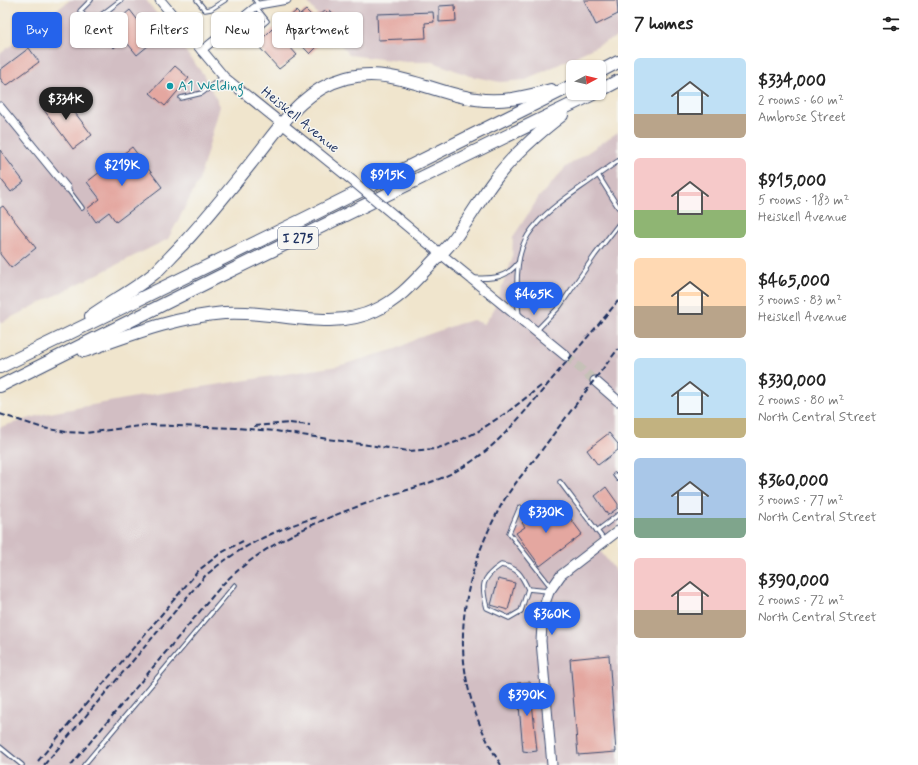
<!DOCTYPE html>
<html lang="en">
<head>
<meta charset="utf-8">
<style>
	body { margin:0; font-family:Mynerve,sans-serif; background:#f2f2f2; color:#222; height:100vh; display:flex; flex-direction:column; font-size:15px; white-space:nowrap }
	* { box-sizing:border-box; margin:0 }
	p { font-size:13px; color:#767676 }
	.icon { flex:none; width:22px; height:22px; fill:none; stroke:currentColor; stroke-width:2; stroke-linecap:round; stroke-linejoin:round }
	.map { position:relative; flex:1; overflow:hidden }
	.details { display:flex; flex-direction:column; background:#fff; width:300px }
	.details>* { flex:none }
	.top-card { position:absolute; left:12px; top:12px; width:380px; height:36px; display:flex; gap:8px }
	.needle { width:26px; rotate:83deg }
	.buttons { position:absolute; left:566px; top:60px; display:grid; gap:8px }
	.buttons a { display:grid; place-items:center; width:40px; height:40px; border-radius:6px; background:#fff; box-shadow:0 1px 3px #0004; font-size:20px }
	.price { position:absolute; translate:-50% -34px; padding:0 9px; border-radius:14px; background:#2563eb; color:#fff; font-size:13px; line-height:26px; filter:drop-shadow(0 1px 2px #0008) }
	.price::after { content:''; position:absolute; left:50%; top:24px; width:12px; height:9px; margin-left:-6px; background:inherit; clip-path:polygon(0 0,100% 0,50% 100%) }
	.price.active { background:#222; color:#fff }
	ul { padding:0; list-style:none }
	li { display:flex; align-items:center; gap:12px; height:100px; padding:0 16px }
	li span { display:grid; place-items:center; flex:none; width:112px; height:80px; border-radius:6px; color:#555 }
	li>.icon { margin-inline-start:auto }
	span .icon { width:48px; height:48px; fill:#fffc; stroke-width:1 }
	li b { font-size:17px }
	h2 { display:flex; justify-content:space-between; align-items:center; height:48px; padding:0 16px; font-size:17px }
	.tag { padding:0 14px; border-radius:6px; background:#fff; box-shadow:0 1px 3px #0004; font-size:14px; line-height:36px }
	.tag.active { background:#2563eb; color:#fff }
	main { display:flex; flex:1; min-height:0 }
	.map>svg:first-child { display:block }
	.industrial { fill:#d2bec3 }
	.building { fill:#e4a7a0 }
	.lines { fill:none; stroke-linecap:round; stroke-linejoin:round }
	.secondary-tunnel { stroke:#c5c1b7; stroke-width:9; stroke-dasharray:9 4.5; stroke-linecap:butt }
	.lane-casing { stroke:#3b4a6f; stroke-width:5.5 }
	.street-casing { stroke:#3b4a6f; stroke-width:9 }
	.secondary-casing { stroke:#3b4a6f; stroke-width:11 }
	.highway-casing { stroke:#3b4a6f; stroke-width:14 }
	.lane { stroke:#fff; stroke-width:3.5 }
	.street { stroke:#fff; stroke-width:7 }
	.secondary { stroke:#fff; stroke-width:9 }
	.highway { stroke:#fff; stroke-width:12 }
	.rail { stroke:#1b2f5e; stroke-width:2; stroke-dasharray:6 3; stroke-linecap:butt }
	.secondary-bridge-casing { stroke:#3b4a6f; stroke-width:11; stroke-linecap:butt }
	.secondary-bridge { stroke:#fff; stroke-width:9 }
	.culture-dot { fill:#0f9aa8; stroke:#f6f6f2; stroke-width:1.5 }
	.labels { text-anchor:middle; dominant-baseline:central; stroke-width:3; stroke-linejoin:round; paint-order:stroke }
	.shield { fill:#f6f6f2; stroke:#5d6b8a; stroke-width:1 }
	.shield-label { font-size:13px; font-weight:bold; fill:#1b2f5e }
	.culture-label { font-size:14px; fill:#0d838f; stroke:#f6f6f2; text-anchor:start }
	.street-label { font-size:14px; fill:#1b2f5e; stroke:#f6f6f2 }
</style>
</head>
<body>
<main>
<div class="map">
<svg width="618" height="765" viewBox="0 0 618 765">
	<rect width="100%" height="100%" fill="#f6f6f2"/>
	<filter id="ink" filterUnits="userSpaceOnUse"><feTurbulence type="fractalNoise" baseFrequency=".025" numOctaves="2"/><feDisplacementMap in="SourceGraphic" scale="8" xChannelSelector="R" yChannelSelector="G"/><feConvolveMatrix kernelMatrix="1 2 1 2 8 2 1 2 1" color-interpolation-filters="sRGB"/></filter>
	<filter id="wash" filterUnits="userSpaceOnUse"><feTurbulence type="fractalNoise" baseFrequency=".012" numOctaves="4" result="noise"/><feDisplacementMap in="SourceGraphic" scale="16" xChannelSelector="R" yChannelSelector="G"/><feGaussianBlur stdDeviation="0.9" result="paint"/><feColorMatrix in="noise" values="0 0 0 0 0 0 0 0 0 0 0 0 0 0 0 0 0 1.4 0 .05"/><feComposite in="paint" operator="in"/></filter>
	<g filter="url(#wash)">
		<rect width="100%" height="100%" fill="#f0e5cd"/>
		<g class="industrial">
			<polygon points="70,0 146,0 203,74 220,106 199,181 168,239 0,323 0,54"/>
			<polygon points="306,0 618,0 618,36 526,80 500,82 470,76 433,62 406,62 349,55"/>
			<polygon points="618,132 618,525 594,543 618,574 618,765 0,765 0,427 44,414 136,397 338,366 396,349 418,338 458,324 473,320 484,324 493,311 512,260 513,237 539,197 566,167"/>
		</g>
		<g id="blocks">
			<g class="building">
				<polygon points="584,0 617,0 618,14 596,25"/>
				<polygon points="455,5 456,21 439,22 439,6"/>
				<polygon points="130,10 154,41 137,55 124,39 114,48 102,33"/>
				<polygon points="306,10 313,17 326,11 328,13 331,11 337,22 324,30 332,39 327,44 324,40 310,54 281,24 296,11 300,15"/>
				<polygon points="433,12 434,22 425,23 426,38 378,40 377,14"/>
				<polygon points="273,28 297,55 279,69 260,48 260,41"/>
				<polygon points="29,48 39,62 6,86 0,78 0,70"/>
				<polygon points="175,66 189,78 165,106 150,93"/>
				<polygon points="59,92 92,135 73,149 41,106"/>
				<polygon points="132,147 162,187 116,222 109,212 96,222 87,209 100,199 87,182"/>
				<polygon points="0,150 24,182 11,192 0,178"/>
				<polygon points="3,206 36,248 11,268 0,254 0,208"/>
				<polygon points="609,433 618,444 618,450 598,465 587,450"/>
				<polygon points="606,487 618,504 618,508 608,515 595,496"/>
				<polygon points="536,500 555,525 568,515 582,534 540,566 516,533 525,527 522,523 524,521 521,517 532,508 529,505"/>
				<polygon points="498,579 515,583 508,610 491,605"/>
				<polygon points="609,655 616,752 578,755 570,659"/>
				<polygon points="530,682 537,751 530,752 523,751 517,683"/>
			</g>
		</g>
	</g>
	<g filter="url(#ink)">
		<use href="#blocks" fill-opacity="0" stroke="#3b4a6f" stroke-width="1"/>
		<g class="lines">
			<polyline class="secondary-tunnel" points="566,356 595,381"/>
			<g class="lane-casing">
				<g id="lane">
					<polyline points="91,0 80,11 91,23 121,0"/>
					<polyline points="197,0 205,10 211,9 225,0"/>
					<polyline points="255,0 259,5"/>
					<polyline points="229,28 242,42 267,21 256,7"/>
					<polyline points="181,98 202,93 223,77"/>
					<polyline points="598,175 618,161"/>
					<polyline points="67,188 82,208"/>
					<path d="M474,278C493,279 506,278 518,263"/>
					<path d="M519,316C516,291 514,257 528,235C544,210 574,193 598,175L618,207"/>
					<polyline points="536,331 560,306 595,255 618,225"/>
					<polyline points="615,475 618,479"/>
					<polyline points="560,482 604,540"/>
					<polyline points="520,507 509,533 551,587"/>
					<polyline points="597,531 618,515"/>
					<path d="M528,589C521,574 518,568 501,565C481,578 481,586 487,608L509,618L521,611L528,589L548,591"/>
					<polyline points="0,747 22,765"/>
					<polyline points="84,765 235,585"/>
				</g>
			</g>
			<g class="street-casing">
				<g id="street">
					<polyline points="201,51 254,8 259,5 287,0"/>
					<polyline points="0,106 67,188"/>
				</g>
			</g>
			<g class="secondary-casing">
				<g id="secondary">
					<polyline points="160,0 224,77 348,177"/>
					<polyline points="414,232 566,356"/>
					<polyline points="595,381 618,401"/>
					<polyline points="552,765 541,641 543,609 549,592 561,575 618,531"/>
				</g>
			</g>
			<g class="highway-casing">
				<g id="highway">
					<polyline points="599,72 618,62"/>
					<polyline points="599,91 618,81"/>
					<path d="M91,316C112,301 136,289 156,272C165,263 174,253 183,244C210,215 235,183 259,153C284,121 305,89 346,78C392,66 432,93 476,99C501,103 527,97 551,90"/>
					<path d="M84,351C130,335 175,317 224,313C274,309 329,333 376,310C398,300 413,283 429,266C439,255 451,245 459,232C471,216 481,198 493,182C512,156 537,134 562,115"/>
					<polyline points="0,367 304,219 573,85"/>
					<polyline points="0,386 220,276 595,93"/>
				</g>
			</g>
			<use href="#lane" class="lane"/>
			<use href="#street" class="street"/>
			<use href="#secondary" class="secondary"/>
			<use href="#highway" class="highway"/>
			<g class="rail">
				<polyline points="0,414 43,428 66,432 86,433 147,425 236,428 275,431 408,451 435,449 456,442 477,432 509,411 541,386"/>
				<polyline points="254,426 289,423 310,425"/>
				<polyline points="38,761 199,570 221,553 243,541"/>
				<path d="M44,765L205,576C239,547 274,530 317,517"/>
				<path d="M71,765L222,585C267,540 326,517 385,497C409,489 434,483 456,471C494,451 521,416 548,384C571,356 595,329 618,301"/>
				<path d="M501,765C446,678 454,589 503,502C513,485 526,470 538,455C564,420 591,384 618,349"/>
			</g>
			<g class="secondary-bridge-casing">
				<polyline id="secondary-bridge" points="348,177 414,232"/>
			</g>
			<use href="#secondary-bridge" class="secondary-bridge"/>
		</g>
	</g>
	<circle class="culture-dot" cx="170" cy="86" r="4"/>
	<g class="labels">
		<rect class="shield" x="278" y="227" width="40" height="22" rx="3"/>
		<g class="shield-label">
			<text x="298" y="238">I 275</text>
		</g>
		<g class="culture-label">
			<text x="178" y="86">A1 Welding</text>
		</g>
		<g class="street-label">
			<text transform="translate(300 120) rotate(39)">Heiskell Avenue</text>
		</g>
	</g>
</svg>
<div class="buttons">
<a><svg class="needle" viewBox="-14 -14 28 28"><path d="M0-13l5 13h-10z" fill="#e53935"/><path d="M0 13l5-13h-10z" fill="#767676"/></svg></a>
</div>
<b class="price active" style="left:66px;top:121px">$334K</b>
<b class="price" style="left:122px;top:187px">$219K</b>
<b class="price" style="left:388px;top:197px">$915K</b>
<b class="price" style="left:534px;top:316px">$465K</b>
<b class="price" style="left:546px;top:534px">$330K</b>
<b class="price" style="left:552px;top:636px">$360K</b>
<b class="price" style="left:527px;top:717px">$390K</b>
<div class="top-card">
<a class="tag active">Buy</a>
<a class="tag">Rent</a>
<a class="tag">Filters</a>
<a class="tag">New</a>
<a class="tag">Apartment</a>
</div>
</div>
<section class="details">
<h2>7 homes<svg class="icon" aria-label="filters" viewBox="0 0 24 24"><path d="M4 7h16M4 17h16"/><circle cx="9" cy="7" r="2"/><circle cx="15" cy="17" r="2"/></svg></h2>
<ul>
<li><span style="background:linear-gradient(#bfe0f5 70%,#b9a48a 0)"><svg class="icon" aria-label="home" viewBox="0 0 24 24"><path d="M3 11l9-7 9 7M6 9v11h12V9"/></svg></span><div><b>$334,000</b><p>2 rooms · 60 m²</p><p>Ambrose Street</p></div></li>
<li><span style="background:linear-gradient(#f6c9c9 65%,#8fb573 0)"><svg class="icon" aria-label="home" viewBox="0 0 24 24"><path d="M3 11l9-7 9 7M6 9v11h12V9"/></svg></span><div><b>$915,000</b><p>5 rooms · 183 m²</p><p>Heiskell Avenue</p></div></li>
<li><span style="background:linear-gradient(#ffd9b3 60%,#b9a48a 0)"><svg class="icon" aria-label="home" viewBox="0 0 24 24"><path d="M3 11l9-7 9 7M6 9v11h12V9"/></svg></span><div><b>$465,000</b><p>3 rooms · 83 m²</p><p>Heiskell Avenue</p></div></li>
<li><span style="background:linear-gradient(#bfe0f5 75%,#c2b280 0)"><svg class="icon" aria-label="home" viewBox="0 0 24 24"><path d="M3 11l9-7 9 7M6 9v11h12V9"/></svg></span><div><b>$330,000</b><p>2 rooms · 80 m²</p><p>North Central Street</p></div></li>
<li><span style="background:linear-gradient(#a9c7e8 75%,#7fa58c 0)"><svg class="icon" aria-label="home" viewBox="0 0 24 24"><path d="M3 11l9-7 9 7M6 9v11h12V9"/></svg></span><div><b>$360,000</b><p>3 rooms · 77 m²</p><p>North Central Street</p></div></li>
<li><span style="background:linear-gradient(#f6c9c9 65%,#b9a48a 0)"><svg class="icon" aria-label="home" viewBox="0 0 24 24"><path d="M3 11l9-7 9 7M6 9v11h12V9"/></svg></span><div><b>$390,000</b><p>2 rooms · 72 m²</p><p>North Central Street</p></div></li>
</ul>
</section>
</main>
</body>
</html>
